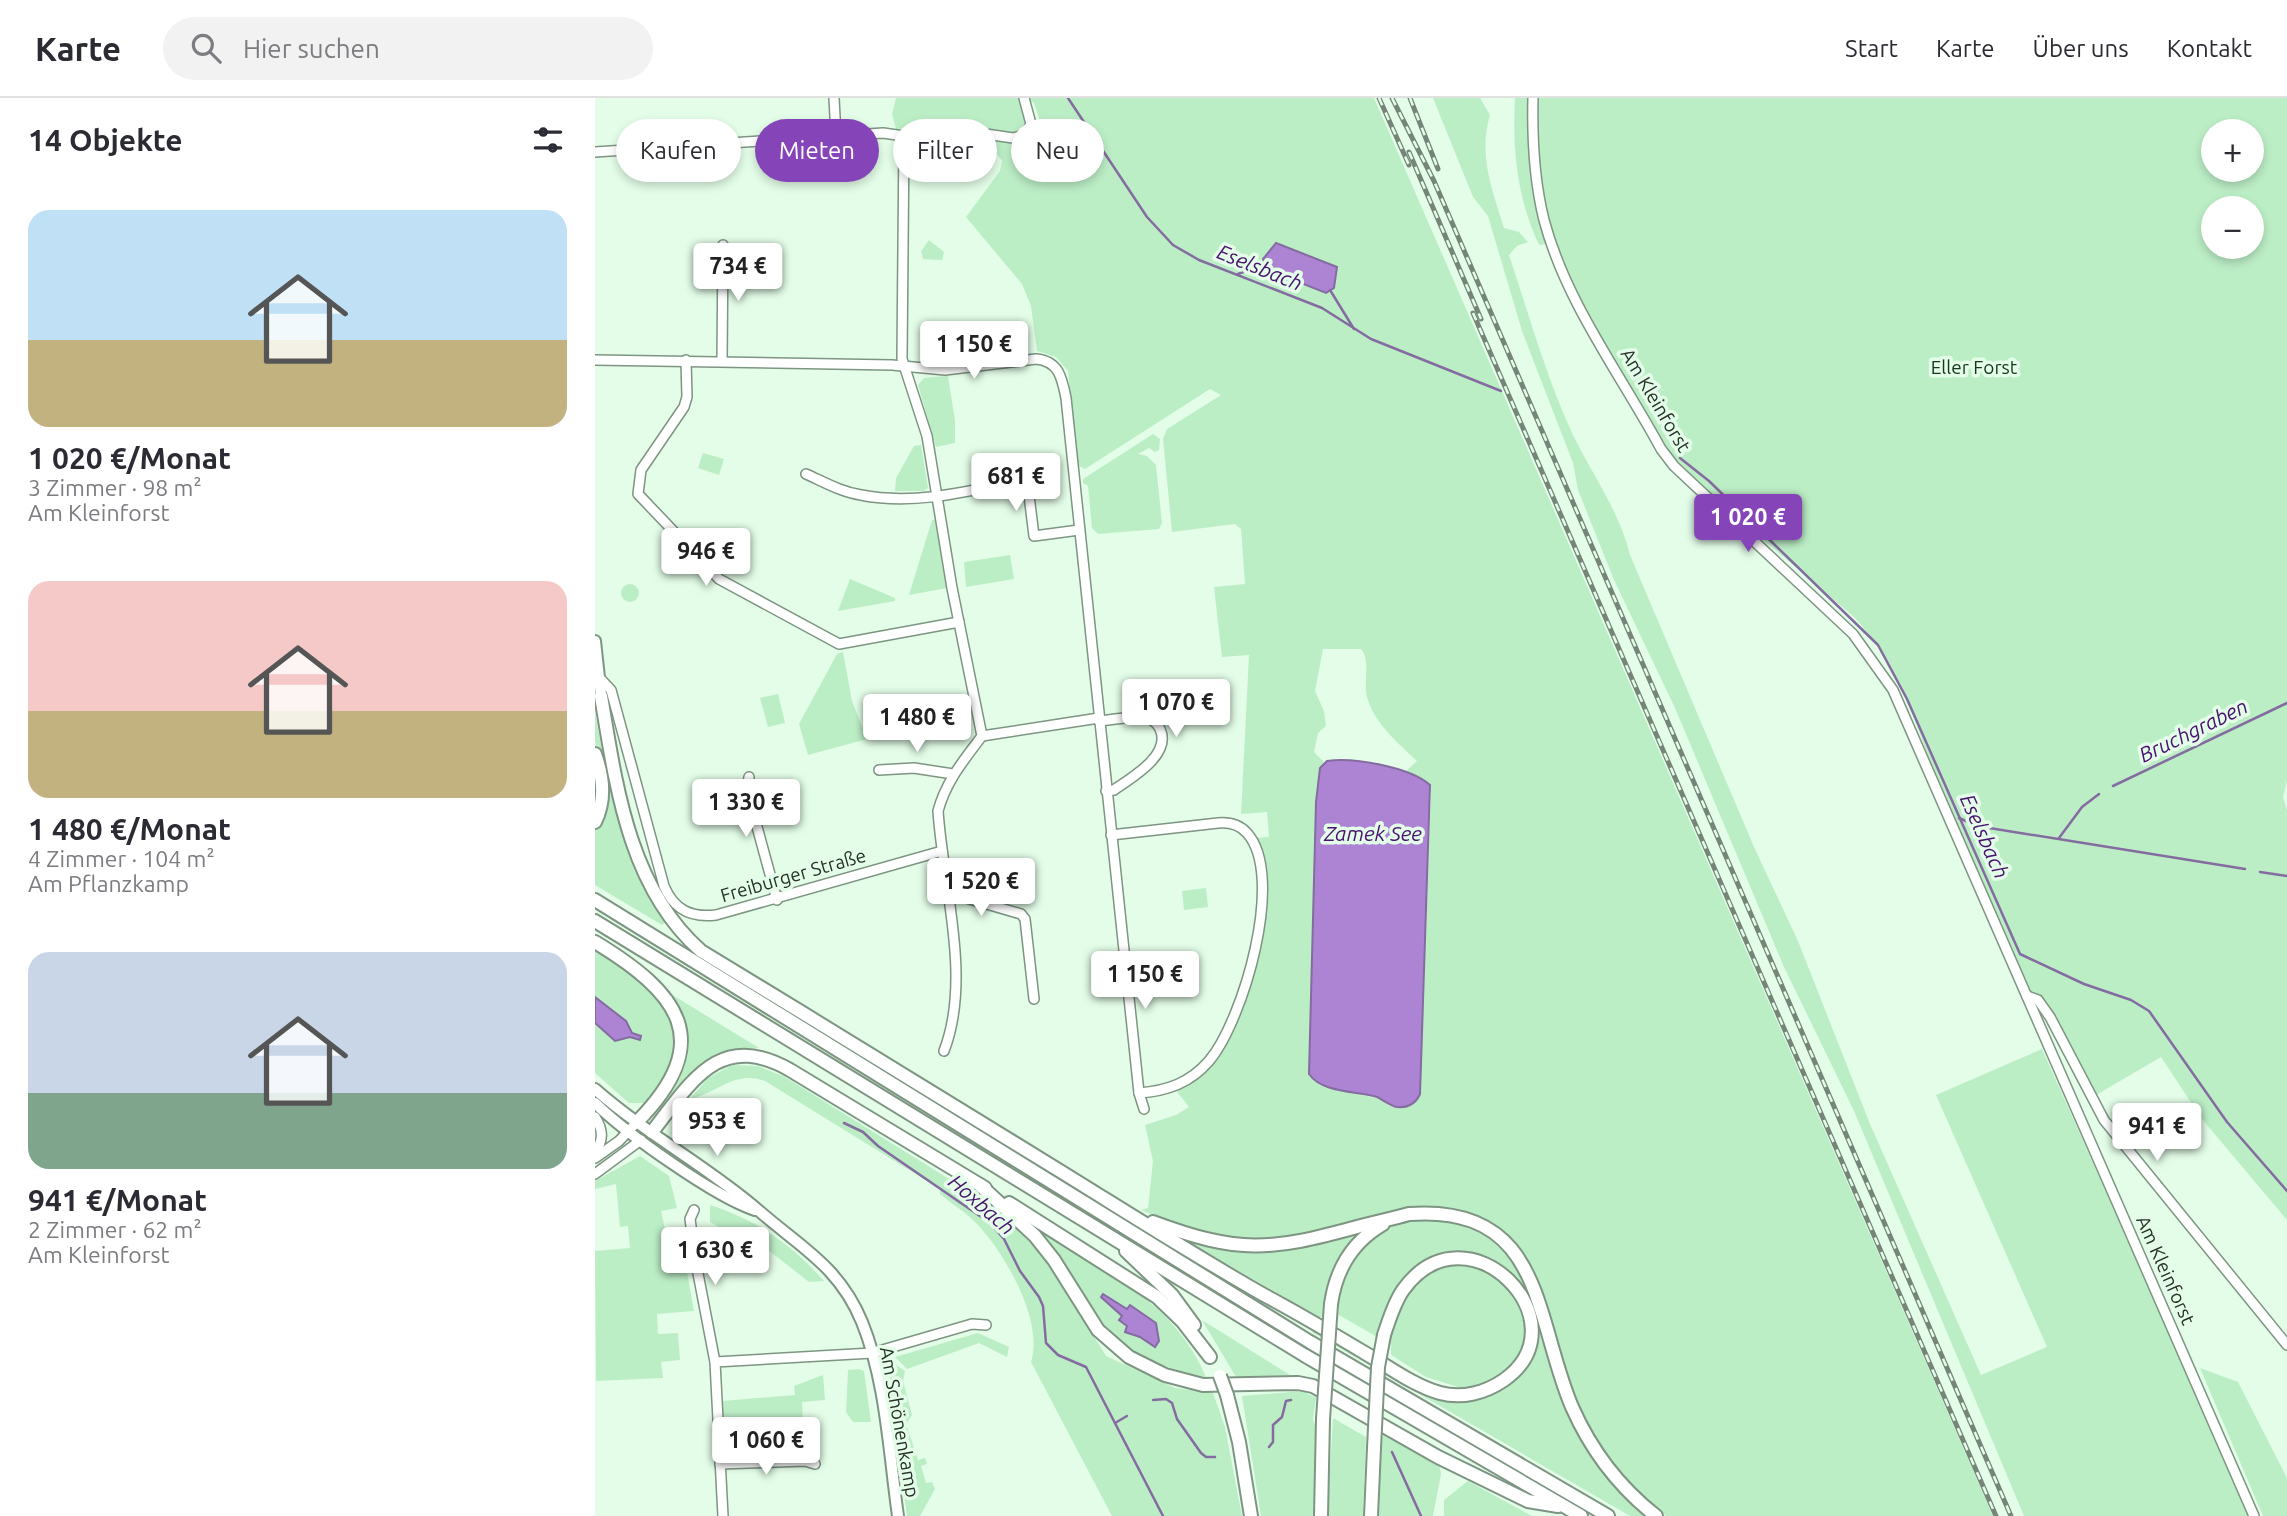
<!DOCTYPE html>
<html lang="de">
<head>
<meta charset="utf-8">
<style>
	body { margin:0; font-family:Ubuntu,sans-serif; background:#f2f2f3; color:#2b2b33; height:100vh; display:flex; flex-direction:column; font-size:26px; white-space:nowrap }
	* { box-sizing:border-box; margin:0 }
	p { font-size:23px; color:#7c7c81 }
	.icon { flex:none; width:38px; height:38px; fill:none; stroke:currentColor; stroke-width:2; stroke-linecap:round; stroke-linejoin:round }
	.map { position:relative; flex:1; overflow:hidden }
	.details { display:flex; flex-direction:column; background:#fff; width:595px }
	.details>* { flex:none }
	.guide { position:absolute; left:21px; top:21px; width:665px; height:63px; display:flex; gap:14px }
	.fabs { position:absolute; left:1606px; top:21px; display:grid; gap:14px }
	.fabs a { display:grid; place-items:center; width:63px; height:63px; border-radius:50%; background:#fff; box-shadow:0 4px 10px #0003; font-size:35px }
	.price { position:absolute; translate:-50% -60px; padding:0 16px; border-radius:7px; background:#fff; color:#222; font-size:23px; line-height:46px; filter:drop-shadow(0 2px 4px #0008) }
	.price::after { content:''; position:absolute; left:50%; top:42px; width:21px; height:16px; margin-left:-10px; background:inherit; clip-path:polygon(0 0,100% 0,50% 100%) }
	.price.active { background:#8544b8; color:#fff }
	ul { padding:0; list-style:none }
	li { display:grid; align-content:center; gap:14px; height:371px; padding:0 28px }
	li span { display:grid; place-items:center; height:217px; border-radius:21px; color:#555 }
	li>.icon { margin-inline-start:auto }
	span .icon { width:126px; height:126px; fill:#fffc; stroke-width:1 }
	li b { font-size:30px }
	h2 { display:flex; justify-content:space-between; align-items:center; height:84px; padding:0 28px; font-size:30px }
	.chip { padding:0 24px; border-radius:32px; background:#fff; box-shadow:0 4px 10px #0003; font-size:24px; line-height:63px }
	.chip.active { background:#8544b8; color:#fff }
	header { display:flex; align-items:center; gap:42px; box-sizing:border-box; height:98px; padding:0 35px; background:#fff; border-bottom:2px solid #e1e1e2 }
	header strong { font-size:33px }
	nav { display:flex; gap:38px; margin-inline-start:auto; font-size:24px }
	.search { width:490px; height:63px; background:#f2f2f3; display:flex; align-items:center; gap:18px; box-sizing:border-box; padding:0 24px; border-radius:38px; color:#7c7c81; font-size:26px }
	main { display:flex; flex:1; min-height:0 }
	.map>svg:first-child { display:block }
	.green { fill:#bceec6; fill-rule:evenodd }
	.water { fill:#ac84d3; stroke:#846ba0; stroke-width:2 }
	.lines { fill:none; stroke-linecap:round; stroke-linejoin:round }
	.stream { stroke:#846ba0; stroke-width:2.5 }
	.minor-casing { stroke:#7d9582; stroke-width:12 }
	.major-casing { stroke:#7d9582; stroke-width:14 }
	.highway-casing { stroke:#7d9582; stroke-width:16 }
	.minor { stroke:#fff; stroke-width:9 }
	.major { stroke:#fff; stroke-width:10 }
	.highway { stroke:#fff; stroke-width:12 }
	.rail-casing { stroke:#758679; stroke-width:5 }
	.rail { stroke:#e3fde8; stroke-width:2.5; stroke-dasharray:8; stroke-linecap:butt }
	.highway-bridge-casing { stroke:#7d9582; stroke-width:16; stroke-linecap:butt }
	.highway-bridge { stroke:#fff; stroke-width:12 }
	.labels { text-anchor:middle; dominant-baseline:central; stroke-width:7; stroke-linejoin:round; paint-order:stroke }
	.park-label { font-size:19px; fill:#14371e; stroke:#e3fde8 }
	.street-label { font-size:19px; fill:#273129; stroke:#e3fde8 }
	.water-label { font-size:21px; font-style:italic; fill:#4a1170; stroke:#e3fde8 }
</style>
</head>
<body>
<header>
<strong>Karte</strong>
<div class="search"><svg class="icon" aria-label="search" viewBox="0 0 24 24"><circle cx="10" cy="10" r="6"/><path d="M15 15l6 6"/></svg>Hier suchen</div>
<nav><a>Start</a><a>Karte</a><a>Über uns</a><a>Kontakt</a></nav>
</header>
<main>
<section class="details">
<h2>14 Objekte<svg class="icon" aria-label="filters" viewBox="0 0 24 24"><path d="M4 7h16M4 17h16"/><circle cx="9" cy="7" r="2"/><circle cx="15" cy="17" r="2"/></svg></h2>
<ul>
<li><span style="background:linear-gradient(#bfe0f5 60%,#c2b280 0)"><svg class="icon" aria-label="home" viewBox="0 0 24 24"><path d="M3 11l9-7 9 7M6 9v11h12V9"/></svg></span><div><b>1 020 €/Monat</b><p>3 Zimmer · 98 m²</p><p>Am Kleinforst</p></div></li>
<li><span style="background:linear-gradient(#f6c9c9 60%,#c2b280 0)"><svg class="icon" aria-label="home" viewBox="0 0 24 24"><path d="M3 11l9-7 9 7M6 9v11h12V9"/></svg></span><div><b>1 480 €/Monat</b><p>4 Zimmer · 104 m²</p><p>Am Pflanzkamp</p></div></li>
<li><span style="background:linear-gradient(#c9d6e8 65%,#7fa58c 0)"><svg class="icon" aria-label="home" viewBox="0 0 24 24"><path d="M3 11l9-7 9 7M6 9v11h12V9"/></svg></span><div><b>941 €/Monat</b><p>2 Zimmer · 62 m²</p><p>Am Kleinforst</p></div></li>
</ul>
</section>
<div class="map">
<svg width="1692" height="1418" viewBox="0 0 1692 1418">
	<rect width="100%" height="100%" fill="#e3fde8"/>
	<g class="green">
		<polygon points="301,0 427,0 433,13 432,33 418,37 364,28 301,31 297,16"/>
		<path d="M430,0H779L1398,1418H1071L1058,1409L1053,1418H1035L717,1234L719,1230L829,1296L858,1305L866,1290L831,1279L796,1257V1247L744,1217L724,1219L592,1143V1131L546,1112L553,1110L558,1063L550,1027L581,1017L594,1009L580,991L607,971L640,925L668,802L659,740L674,739L672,714L646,716L654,557L627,559L619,489L650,486L646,431L640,426L577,434L568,341L572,331L626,297L615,291L490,371L482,367L473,273L461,259L442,253L436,208L427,186L371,119L405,73L407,63L400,53L384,55L374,38L430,39L443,52L453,47L439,5ZM728,551H766C776,563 768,584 772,599C779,625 803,645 822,663L809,675L832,684L836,694L825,996L801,1009L789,1002L740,991L719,982L718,853L725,670L729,664L719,654L723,635L731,628L729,613L720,593Z"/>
		<path d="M838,0H885L895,17C883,57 897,91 909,130L924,134L933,144L922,148L914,157C933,214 949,271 973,326C992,370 1024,410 1035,457L1159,749L1203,843L1275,1026L1386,1277L1452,1249L1341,997L1447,951L1656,1418H1429L1259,1013L1189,869L1080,610L1019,482L983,392L978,365L927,233L893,118L878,99Z"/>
		<path d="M920,0H934C934,50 937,97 952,146L944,147C922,100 917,51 920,0Z"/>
		<path d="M940,0H1692V683L1688,699L1692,712V1122L1607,1021L1566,959L1496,1000L1451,903L1432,892C1406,834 1380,778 1356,720C1328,650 1311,575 1259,519L1080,366L974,185L961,153L944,89ZM1619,33H1657V72H1619ZM1619,110H1657V149H1619Z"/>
		<polygon points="334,142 349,154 347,162 328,161 326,153"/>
		<polygon points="353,278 360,323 360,345 341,349 323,287 329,280"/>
		<polygon points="558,336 565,341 564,352 560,354 554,350 543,356 552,358 561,367 567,425 564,431 503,436 497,430 493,388 488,385 488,381"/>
		<polygon points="326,347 333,390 329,393 300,393 301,380 319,348"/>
		<polygon points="108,355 129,361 124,377 103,370"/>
		<polygon points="337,422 340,422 352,490 314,497"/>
		<polygon points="415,457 419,481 371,489 369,464"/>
		<polygon points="255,481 300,500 300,503 243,513"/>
		<circle cx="35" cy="495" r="9"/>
		<polygon points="248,554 257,603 272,641 213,657 204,626 242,556"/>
		<polygon points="183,596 190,625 173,629 165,600"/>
		<path d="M0,614C12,684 29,764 70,824L67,827L0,787V730L9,667L0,644Z"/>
		<polygon points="611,790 613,809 589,812 587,793"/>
		<path d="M0,851C66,893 111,931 50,1005H34L0,975Z"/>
		<path d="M76,896L164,950L137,953L117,960L64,1016L61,1014C94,970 103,948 74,899Z"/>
		<path d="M137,967L163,968L190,979L404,1112L450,1159L511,1258L580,1290L618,1295L630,1329L647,1418H517L436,1264C449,1223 410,1156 383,1127C372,1115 357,1106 345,1096V1091L170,983C139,972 123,995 95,1001L113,980Z"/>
		<polygon points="45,1058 74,1078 82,1110 66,1113 74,1150 91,1169 99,1213 62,1216 63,1236 83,1235 85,1262 66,1264 68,1280 1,1283 0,1153 35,1150 33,1128 25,1129 21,1086 0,1091 0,1083"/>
		<path d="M115,1107C162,1122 197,1147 229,1183L214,1184L163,1144L148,1143L115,1124Z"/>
		<path d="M441,1131C507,1171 579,1203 611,1279C574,1273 530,1254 505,1226C480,1199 461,1161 441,1131Z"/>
		<polygon points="607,1222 695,1277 641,1279"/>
		<polygon points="383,1235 414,1249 412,1259 384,1245 312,1271 300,1259"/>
		<polygon points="297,1264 310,1273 308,1283 317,1317 311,1326 323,1362 330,1360 332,1366 326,1368 331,1385 337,1384 340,1391 325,1418 312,1418 292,1268"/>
		<polygon points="1605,1270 1643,1284 1692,1380 1692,1418 1668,1418"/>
		<polygon points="264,1271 269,1273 276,1324 258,1324 251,1314 253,1272"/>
		<polygon points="228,1277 230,1302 207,1304 209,1342 189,1342 188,1332 129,1328 127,1303 200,1297 199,1288"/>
		<polygon points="708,1293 721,1300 718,1321 723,1339 721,1418 666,1418 647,1298"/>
		<polygon points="738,1320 771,1339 768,1418 732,1418"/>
		<polygon points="788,1333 844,1366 846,1376 838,1418 782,1418"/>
		<polygon points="873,1383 937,1418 849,1418 849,1402"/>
	</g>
	<g class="water">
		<polygon points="681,145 742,169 739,190 731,195 671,171 668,161"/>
		<path d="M732,663C758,659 815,669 835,687L825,996C821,1005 813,1010 802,1009C796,1008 788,1002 782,999C761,993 727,995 714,976L721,704L725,670Z"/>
		<polygon points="0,899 31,923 37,935 46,938 45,942 35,939 20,943 0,925"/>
		<polygon points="508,1196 532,1211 535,1207 561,1225 564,1243 560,1249 545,1239 530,1234 532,1228 524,1222 527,1218 506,1199"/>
	</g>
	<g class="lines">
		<g class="stream">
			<polyline points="473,0 552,119 578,147 604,162 727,210 776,241 906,293"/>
			<polyline points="643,176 670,166"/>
			<polyline points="735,192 759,231"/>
			<polyline points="1085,360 1114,383 1283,547 1312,601 1425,856 1489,886 1536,902 1554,913 1632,1024 1692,1093"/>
			<polyline points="1518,688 1692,605"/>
			<polyline points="1364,720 1382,728 1650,771"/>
			<polyline points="1464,740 1487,709 1504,696"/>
			<polyline points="1665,774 1692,778"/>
			<polyline points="249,1025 268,1034 283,1048 395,1125 409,1141 425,1173 444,1199 448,1208 451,1245 463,1257 491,1269 568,1418"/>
			<polyline points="558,1302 571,1301 577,1305 582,1321 606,1355 611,1359 620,1359"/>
			<polyline points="520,1325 532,1318"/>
			<polyline points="674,1349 678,1344 678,1327 687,1319 691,1303 696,1302"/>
			<polyline points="797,1354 826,1418"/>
		</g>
		<g class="minor-casing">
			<g id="minor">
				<polyline points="239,0 241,38"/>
				<path d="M938,0C937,41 939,82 949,122C971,205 1026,277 1066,351L1079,368L1258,536L1298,592L1659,1418"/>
				<path d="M309,38L307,261L332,338L357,490L387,638C369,662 351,683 343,713C348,789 377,880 349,953"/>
				<polyline points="0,54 288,35 309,38 333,33 377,34 418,40 430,37 436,26 429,0"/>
				<path d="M0,262L297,267L350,272L441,261C464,263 467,280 471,300L544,995L549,1011"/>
				<polyline points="91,262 92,299 89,309 46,372 43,396 124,481 244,546 364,524"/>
				<polyline points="127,263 128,147"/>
				<path d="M211,376C229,384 246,394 266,397C321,408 379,392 432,381L439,438L484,432"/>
				<path d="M1,576L16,592L69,788C79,812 96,820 121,817L347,753"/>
				<path d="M504,623C518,622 534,618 547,619C555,620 562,624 565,631C577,657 536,680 519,692L511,693"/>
				<polyline points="387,638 504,620"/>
				<polyline points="284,672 319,670 358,676"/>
				<polyline points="154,679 152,692 182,802"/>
				<path d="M516,737L623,725C634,724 644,726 652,735C691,778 648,923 614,963C595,985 572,993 544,995"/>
				<polyline points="354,795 426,816 430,821 439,901"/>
				<polyline points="1432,898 1443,902 1455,919 1509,1022 1692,1247"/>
				<path d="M0,1019C9,1033 8,1042 0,1056"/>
				<polyline points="0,1060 24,1043 42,1024"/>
				<polyline points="0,1076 46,1042"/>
				<polyline points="99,1112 95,1121 101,1165 120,1264 128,1418"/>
				<polyline points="120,1264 277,1255 377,1226 391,1227"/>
				<polyline points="125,1366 210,1363 220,1366"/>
			</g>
		</g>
		<g class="major-casing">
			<g id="major">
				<polyline points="0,543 6,598"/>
				<path d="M0,991C51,1036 112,1068 163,1112C205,1149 244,1168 267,1224C291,1283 294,1355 303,1418"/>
				<path d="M0,1005C32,1036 120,1099 160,1112"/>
			</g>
		</g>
		<g class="highway-casing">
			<g id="highway">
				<path d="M6,598C21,688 34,790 106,853C226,926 346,1000 465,1073C533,1115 600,1158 669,1197C705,1216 740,1237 775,1258C797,1271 820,1288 845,1295C867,1301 890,1295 909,1282C991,1224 872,1103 808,1192C799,1205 794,1222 789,1237"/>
				<path d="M0,656C8,678 11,702 0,724"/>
				<polyline points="0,802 715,1244 1013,1418"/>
				<polyline points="0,823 709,1257 986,1418"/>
				<path d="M0,844C84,895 122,943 42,1024"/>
				<path d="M57,1034C97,983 125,932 195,972L390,1090"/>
				<polyline points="385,1087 440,1138 459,1162 503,1232 534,1259 570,1277 608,1287 703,1285 718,1288 843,1359 933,1403 963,1408"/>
				<polyline points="414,1105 562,1199 588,1224 615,1259"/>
				<path d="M558,1124C644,1156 675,1153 762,1129C779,1124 797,1121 814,1116C949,1106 939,1220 977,1309C996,1352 1024,1389 1061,1418"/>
				<polyline points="531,1153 577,1197 599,1227"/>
				<path d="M736,1206C741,1171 757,1144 788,1126"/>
				<polyline points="632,1297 644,1344 656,1418"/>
				<polyline points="726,1418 728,1321"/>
				<polyline points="776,1418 779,1350"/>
			</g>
		</g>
		<use href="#minor" class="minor"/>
		<use href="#major" class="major"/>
		<use href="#highway" class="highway"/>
		<g class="rail-casing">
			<g id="rail">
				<polyline points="784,0 814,67"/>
				<polyline points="797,0 839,83 1416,1418"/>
				<polyline points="815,0 843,71"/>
				<polyline points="814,54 886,221"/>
				<polyline points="878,215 1401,1418"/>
			</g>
		</g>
		<use href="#rail" class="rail"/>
		<g class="highway-bridge-casing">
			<g id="highway-bridge">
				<polyline points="625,1278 632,1297"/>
				<polyline points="728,1321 736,1206"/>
				<polyline points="779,1350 783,1269 789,1237"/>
			</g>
		</g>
		<use href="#highway-bridge" class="highway-bridge"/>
	</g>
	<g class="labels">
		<g class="park-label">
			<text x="1379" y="269">Eller Forst</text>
		</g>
		<g class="street-label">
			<text transform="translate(1061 302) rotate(59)">Am Kleinforst</text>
			<text transform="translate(198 777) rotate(-16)">Freiburger Straße</text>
			<text transform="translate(1571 1172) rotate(66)">Am Kleinforst</text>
			<text transform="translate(305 1324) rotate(80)">Am Schönenkamp</text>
		</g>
		<g class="water-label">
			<text transform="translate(665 169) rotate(22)">Eselsbach</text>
			<text transform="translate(1598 632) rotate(-26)">Bruchgraben</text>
			<text x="778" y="735">Zamek See</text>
			<text transform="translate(1390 738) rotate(66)">Eselsbach</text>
			<text transform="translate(387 1106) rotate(41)">Hoxbach</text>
		</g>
	</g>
</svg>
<div class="fabs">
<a>+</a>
<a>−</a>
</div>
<b class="price" style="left:143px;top:205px">734 €</b>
<b class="price" style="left:379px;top:283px">1 150 €</b>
<b class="price" style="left:421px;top:415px">681 €</b>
<b class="price active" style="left:1153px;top:456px">1 020 €</b>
<b class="price" style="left:111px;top:490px">946 €</b>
<b class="price" style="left:581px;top:641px">1 070 €</b>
<b class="price" style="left:322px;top:656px">1 480 €</b>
<b class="price" style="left:151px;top:741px">1 330 €</b>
<b class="price" style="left:386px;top:820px">1 520 €</b>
<b class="price" style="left:550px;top:913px">1 150 €</b>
<b class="price" style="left:122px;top:1060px">953 €</b>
<b class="price" style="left:1562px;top:1065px">941 €</b>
<b class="price" style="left:120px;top:1189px">1 630 €</b>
<b class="price" style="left:171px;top:1379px">1 060 €</b>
<div class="guide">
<a class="chip">Kaufen</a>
<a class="chip active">Mieten</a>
<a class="chip">Filter</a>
<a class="chip">Neu</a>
</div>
</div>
</main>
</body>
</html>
